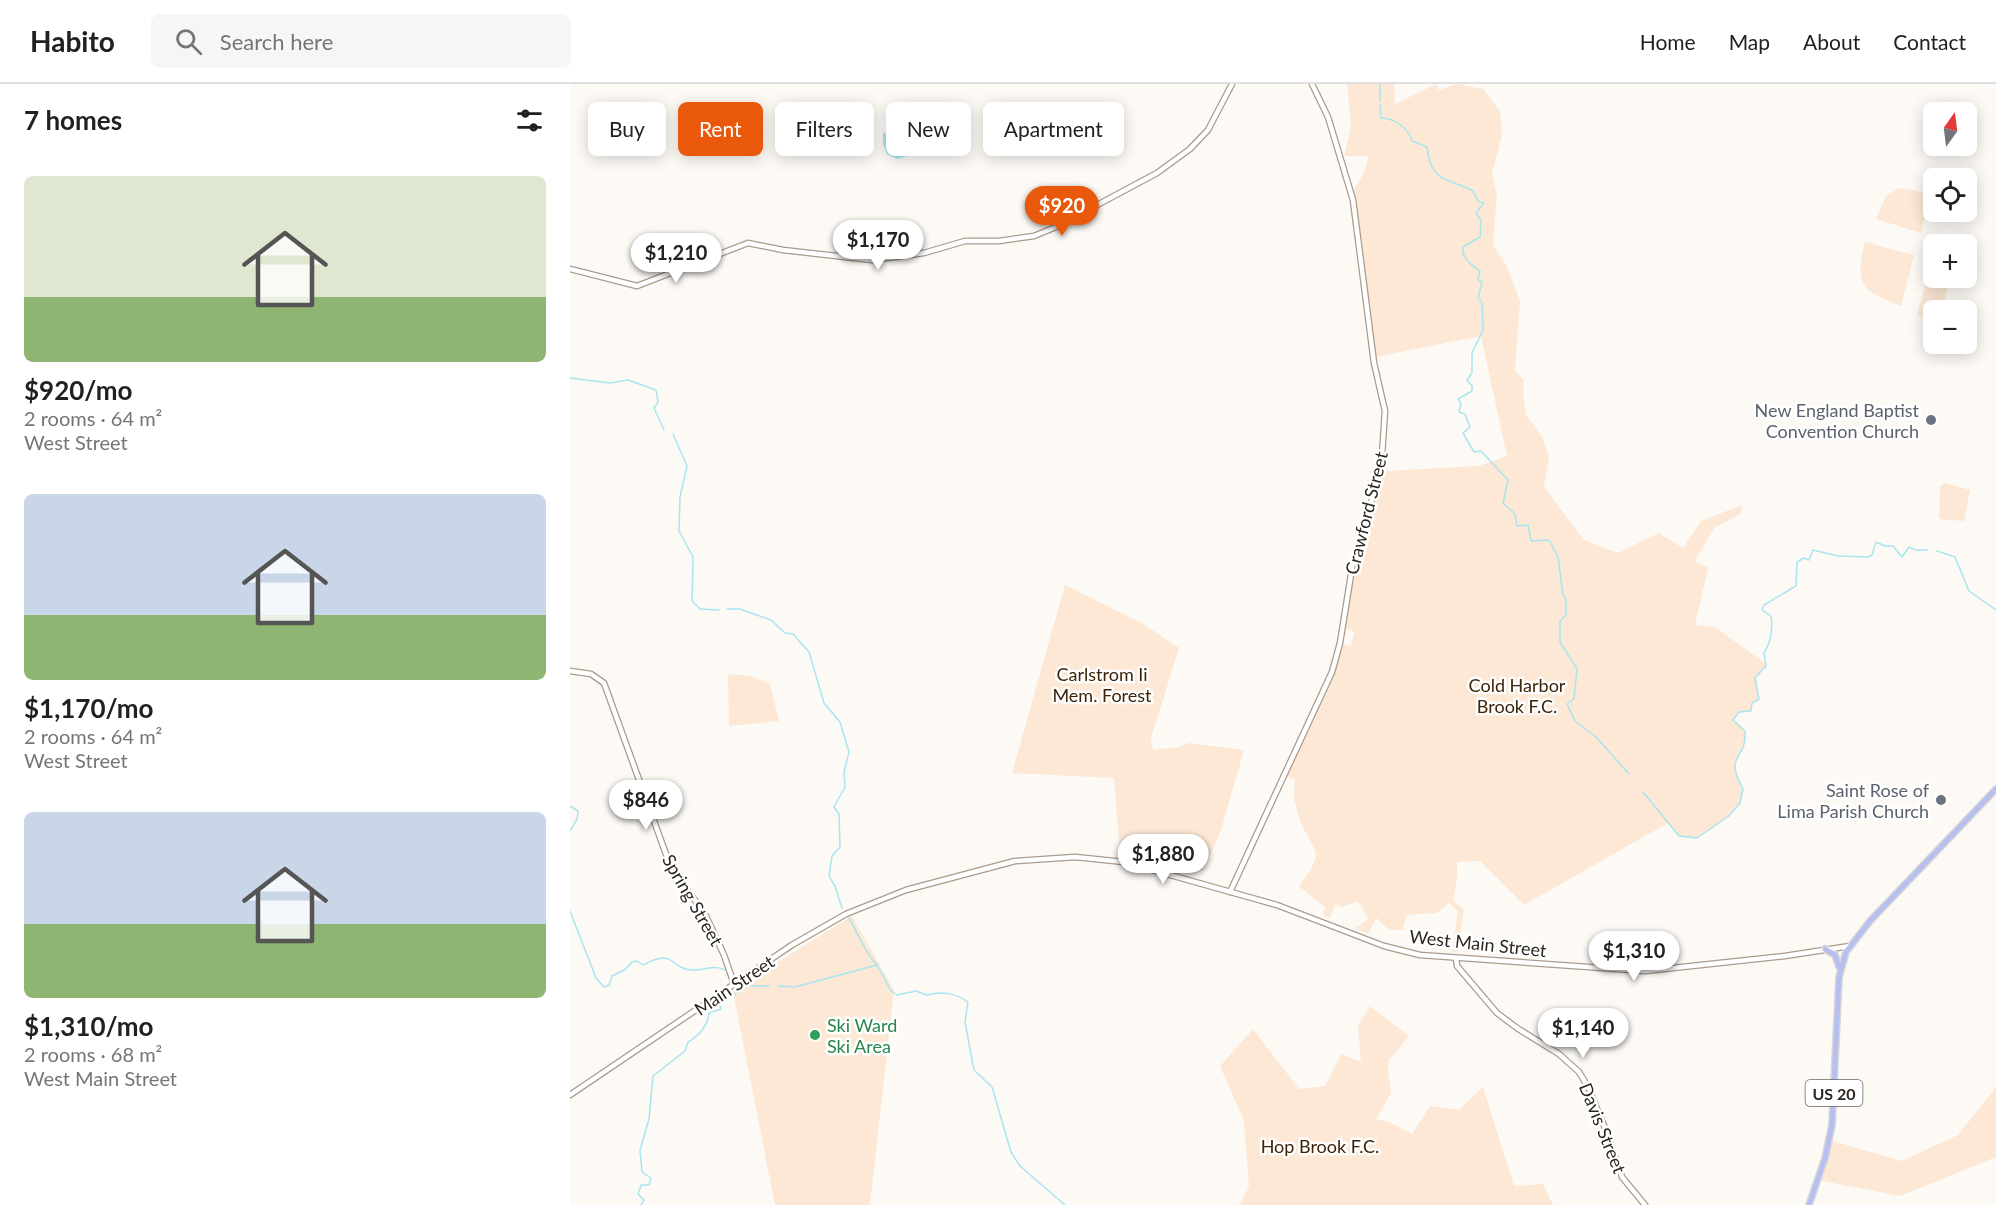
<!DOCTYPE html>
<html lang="en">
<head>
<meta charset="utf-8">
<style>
	body { margin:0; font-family:Lato,sans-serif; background:#f6f6f6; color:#202124; height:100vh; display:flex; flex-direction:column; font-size:22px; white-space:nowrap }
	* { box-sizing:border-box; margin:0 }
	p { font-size:20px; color:#757577 }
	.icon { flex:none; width:33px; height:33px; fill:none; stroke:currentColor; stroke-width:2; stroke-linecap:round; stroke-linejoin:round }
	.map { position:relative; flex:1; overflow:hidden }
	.drawer { display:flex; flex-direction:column; background:#fff; width:570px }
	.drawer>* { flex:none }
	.hud { position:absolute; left:18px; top:18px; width:570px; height:54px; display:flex; gap:12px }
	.needle { width:39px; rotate:14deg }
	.buttons { position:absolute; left:1353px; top:18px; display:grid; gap:12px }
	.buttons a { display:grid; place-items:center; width:54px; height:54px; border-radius:9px; background:#fff; box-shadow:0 3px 15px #0003; font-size:30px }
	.price { position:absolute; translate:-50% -51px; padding:0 14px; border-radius:21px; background:#fff; color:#222; font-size:20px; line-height:39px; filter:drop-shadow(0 2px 3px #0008) }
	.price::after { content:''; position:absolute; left:50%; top:36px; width:18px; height:14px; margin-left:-9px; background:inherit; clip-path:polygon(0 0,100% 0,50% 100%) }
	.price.selected { background:#ea580c; color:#fff }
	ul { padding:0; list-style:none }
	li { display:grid; align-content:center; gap:12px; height:318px; padding:0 24px }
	li span { display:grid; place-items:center; height:186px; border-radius:9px; color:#555 }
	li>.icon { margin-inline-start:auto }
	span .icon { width:108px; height:108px; fill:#fffc; stroke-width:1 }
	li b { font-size:26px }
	h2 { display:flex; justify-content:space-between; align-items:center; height:72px; padding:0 24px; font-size:26px }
	.pill { padding:0 21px; border-radius:9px; background:#fff; box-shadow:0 3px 15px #0003; font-size:21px; line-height:54px }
	.pill.selected { background:#ea580c; color:#fff }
	header { display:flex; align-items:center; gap:36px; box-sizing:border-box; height:84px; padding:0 30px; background:#fff; border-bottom:2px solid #e0e0e0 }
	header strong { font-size:28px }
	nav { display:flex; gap:33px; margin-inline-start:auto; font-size:21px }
	.search { width:420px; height:54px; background:#f6f6f6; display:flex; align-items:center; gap:15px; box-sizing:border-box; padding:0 21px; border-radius:9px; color:#757577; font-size:22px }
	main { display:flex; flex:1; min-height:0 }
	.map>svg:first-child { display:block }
	.green { fill:#fce8d5 }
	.water { fill:#a8e5ef }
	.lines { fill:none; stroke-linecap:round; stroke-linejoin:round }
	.stream { stroke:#a8e5ef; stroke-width:1.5 }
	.secondary-casing { stroke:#aa9b8c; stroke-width:7 }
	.primary-casing { stroke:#d9d8d7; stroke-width:8 }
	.secondary { stroke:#fff; stroke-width:4.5 }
	.primary { stroke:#b7bff0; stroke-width:5 }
	.worship-dot { fill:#6b7280; stroke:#fff; stroke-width:2 }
	.leisure-dot { fill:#2e9e5b; stroke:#fff; stroke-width:2 }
	.labels { text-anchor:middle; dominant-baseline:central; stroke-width:5; stroke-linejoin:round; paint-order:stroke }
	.shield { fill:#fff; stroke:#6b6763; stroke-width:1.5 }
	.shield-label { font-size:16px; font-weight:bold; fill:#2c2620 }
	.worship-label { font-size:18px; fill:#5b616d; stroke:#fff; text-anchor:end }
	.street-label { font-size:18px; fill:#2c2620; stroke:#fff }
	.park-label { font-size:18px; fill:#3d2407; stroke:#fff }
	.leisure-label { font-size:18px; fill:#27864d; stroke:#fff; text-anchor:start }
</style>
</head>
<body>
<header>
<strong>Habito</strong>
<div class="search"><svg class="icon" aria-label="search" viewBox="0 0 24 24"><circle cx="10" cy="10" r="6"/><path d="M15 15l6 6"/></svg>Search here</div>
<nav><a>Home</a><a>Map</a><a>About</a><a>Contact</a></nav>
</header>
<main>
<section class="drawer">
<h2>7 homes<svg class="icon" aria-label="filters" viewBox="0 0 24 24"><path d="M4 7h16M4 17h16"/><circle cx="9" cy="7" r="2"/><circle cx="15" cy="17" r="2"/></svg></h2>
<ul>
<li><span style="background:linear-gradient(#dfe7d0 65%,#8fb573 0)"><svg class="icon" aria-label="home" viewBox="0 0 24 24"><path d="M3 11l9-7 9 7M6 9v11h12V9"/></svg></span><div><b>$920/mo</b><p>2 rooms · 64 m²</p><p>West Street</p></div></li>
<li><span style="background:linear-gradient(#c9d6e8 65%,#8fb573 0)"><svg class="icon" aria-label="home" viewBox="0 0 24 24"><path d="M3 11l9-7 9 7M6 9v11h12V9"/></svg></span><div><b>$1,170/mo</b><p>2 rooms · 64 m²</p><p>West Street</p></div></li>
<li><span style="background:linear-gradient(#c9d6e8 60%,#8fb573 0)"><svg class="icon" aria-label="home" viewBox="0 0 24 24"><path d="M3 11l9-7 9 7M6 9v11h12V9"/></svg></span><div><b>$1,310/mo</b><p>2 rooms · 68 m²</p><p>West Main Street</p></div></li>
</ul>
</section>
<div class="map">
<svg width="1426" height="1121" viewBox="0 0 1426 1121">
	<rect width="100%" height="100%" fill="#fdfaf6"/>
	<g class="green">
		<path d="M777,0H824L825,20L866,0L869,6L887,0L913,5L930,27L932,51L922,90L927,111L923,161L936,181L950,217L945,287L954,296L953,310L956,331L972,353L979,372L974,403L1014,456L1048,469L1089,449L1113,464L1131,437L1172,421L1170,430L1144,444L1125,477L1138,484L1125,541L1145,543L1195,579L1196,582L1185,594L1189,615L1182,619L1181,627L1170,628L1163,636L1175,647C1177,678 1153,668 1173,705L1170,719L1159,732L1127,754L1109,752L1098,739L954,821L910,777L887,778V794L883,816L894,826L887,869L882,868L888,827L879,819L867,829L836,831L833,846H819L806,834L798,850L785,844L798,835L788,817L773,823L765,821L760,834L752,830L755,824C747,815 737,810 729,802C757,764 745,773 730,736C728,729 725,720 724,713C723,706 726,702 724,695L717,692L763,593L773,560L781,563L784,548L774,544L784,488L815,387L909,382L937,372L911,252L806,273L783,107L794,89L799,72H774L781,42Z"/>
		<polygon points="1329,104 1344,106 1359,111 1351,149 1306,135 1316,112"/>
		<path d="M1295,158L1344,171L1331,222C1290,206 1285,200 1295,158Z"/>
		<polygon points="1357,195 1378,202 1372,226 1364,226 1363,235 1347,231"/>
		<polygon points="1375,399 1400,406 1394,437 1370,435 1369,431 1370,403"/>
		<polygon points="495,501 570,538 609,564 581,654 583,666 609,663 619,659 674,666 651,746 633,787 612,779 550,772 544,694 442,689"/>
		<polygon points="161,590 180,592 200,600 209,637 159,642 158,591"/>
		<polygon points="282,832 324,906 300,1121 205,1121 163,908 185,892"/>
		<polygon points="800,922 839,952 819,976 818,985 821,1009 806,1035 819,1038 842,1050 860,1022 889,1026 913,1003 944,1102 973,1100 983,1121 669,1121 679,1103 674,1037 650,982 683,945 729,1005 755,1002 771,970 791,978 788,942"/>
		<polygon points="1426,1003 1426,1073 1330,1112 1248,1096 1259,1056 1332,1077 1388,1051"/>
	</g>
	<path class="water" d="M313,49C326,51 336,59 338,72L327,75L317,70L313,60Z"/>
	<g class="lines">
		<g class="stream">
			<polyline points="810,17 810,0"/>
			<path d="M810,21L811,34C825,34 839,45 842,57L857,63C861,98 875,94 902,106L909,118L914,119L906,129L911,136L910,153L893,163C891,173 902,182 910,187L908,196L912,198L908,214L912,218L913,246L902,269V289L897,296L902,302V307L888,315L891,320L889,328L895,330L900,343L893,349L904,368L911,367L938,396L933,419L945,430L947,442L958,441L961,457L979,456L988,473L993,511L996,515V531L990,537V558L1007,585L1004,615L997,620L1005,637L1026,653L1059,690"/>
			<polyline points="0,294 40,299 58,296 86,306 88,318 84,324 94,346"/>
			<polyline points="103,350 117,382 110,413 109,447 123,473 122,517 130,525 149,526"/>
			<polyline points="1367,467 1385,473 1399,507 1426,526"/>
			<polyline points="157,525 170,525 201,536 215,549 223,550 239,568 254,619 270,638 279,668 274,688 275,703 264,723 269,730 270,763 262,772 259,792 265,802 272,824"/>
			<path d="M1073,708L1109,752L1127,754L1159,732L1170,719L1173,705C1153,668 1177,678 1175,647L1163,636L1169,628L1181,627L1182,619L1189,615L1185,594L1196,582L1194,569C1201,558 1203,545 1201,532L1192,526L1194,521L1226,502L1227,478L1234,474L1239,476L1243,466L1268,472L1298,473L1302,471L1306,458L1315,462H1323L1332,473L1339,463L1346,466H1358"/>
			<polyline points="0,722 8,727 7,735 0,747"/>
			<path d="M0,827L26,894L34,903L39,901L42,892L56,885L62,878L67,877L73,881C106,863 99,885 122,886C134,887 143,880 155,886"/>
			<path d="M279,834C288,849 294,868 307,881"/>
			<polyline points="174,898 179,902 199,902"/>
			<path d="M208,902L225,903L307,881L321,907L327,911L346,907L357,911C373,907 385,909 398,918L395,938L404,986L422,1003L441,1068L450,1082L495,1121"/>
			<polyline points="172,904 179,902"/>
			<path d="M71,1121L74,1116L68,1110L71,1101H79L81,1094L72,1088L70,1066L79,1035L83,992L115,967L118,958C129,952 138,941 139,929L151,925L149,919L168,908"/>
		</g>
		<g class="secondary-casing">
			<g id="secondary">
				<polyline points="0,185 67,202 178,159 213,166 302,176 354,169 395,157 429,157 464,152 486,143 587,89 620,65 638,46 662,0"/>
				<polyline points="0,587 21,590 34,599 97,773 108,793 135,830 154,871 164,900"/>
				<polyline points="660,808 762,588 770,559 783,478 811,386 815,327 804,279 783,116 758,33 742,0"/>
				<polyline points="886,874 887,882 927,929 947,944 989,970 1009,988 1018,1003 1037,1049 1052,1093 1075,1121"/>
				<polyline points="0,1011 222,861 276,830 336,806 445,777 505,773 554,778 707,821 814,862 850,871 1075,887 1215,872 1280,862"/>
			</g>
		</g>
		<g class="primary-casing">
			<g id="primary">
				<polyline points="1255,865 1265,871 1269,883"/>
				<polyline points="1239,1121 1255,1074 1262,1041 1269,893 1276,868 1300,837 1426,705"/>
			</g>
		</g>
		<use href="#secondary" class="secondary"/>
		<use href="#primary" class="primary"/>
	</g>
	<g class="worship-dot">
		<circle cx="1361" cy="336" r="6"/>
		<circle cx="1371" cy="716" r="6"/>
	</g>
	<circle class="leisure-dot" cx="245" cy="951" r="6"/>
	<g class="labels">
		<rect class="shield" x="1235.5" y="996" width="57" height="26" rx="4.5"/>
		<g class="shield-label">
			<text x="1264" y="1009">US 20</text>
		</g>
		<g class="worship-label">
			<text x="1349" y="326">New England Baptist<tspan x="1349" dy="21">Convention Church</tspan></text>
			<text x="1359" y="706">Saint Rose of<tspan x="1359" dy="21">Lima Parish Church</tspan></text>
		</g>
		<g class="street-label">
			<text transform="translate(796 429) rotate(-76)">Crawford Street</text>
			<text transform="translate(123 816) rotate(60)">Spring Street</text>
			<text transform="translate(908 859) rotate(6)">West Main Street</text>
			<text transform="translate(164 901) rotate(-34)">Main Street</text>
			<text transform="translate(1033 1044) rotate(68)">Davis Street</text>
		</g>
		<g class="park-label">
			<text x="532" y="590">Carlstrom Ii<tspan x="532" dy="21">Mem. Forest</tspan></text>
			<text x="947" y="601">Cold Harbor<tspan x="947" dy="21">Brook F.C.</tspan></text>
			<text x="750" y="1062">Hop Brook F.C.</text>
		</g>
		<g class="leisure-label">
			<text x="257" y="941">Ski Ward<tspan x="257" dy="21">Ski Area</tspan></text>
		</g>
	</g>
</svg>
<div class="buttons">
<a><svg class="needle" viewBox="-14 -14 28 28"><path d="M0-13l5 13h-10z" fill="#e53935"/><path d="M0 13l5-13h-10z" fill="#757577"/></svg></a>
<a><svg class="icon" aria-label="locate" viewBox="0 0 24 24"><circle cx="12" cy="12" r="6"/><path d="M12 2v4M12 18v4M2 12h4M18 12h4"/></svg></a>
<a>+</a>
<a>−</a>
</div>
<b class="price selected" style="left:492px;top:153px">$920</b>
<b class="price" style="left:308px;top:187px">$1,170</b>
<b class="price" style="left:106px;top:200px">$1,210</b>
<b class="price" style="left:76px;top:747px">$846</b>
<b class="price" style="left:593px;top:801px">$1,880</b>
<b class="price" style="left:1064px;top:898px">$1,310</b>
<b class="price" style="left:1013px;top:975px">$1,140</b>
<div class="hud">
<a class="pill">Buy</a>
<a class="pill selected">Rent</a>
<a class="pill">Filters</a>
<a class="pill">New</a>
<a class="pill">Apartment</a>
</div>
</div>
</main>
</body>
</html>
